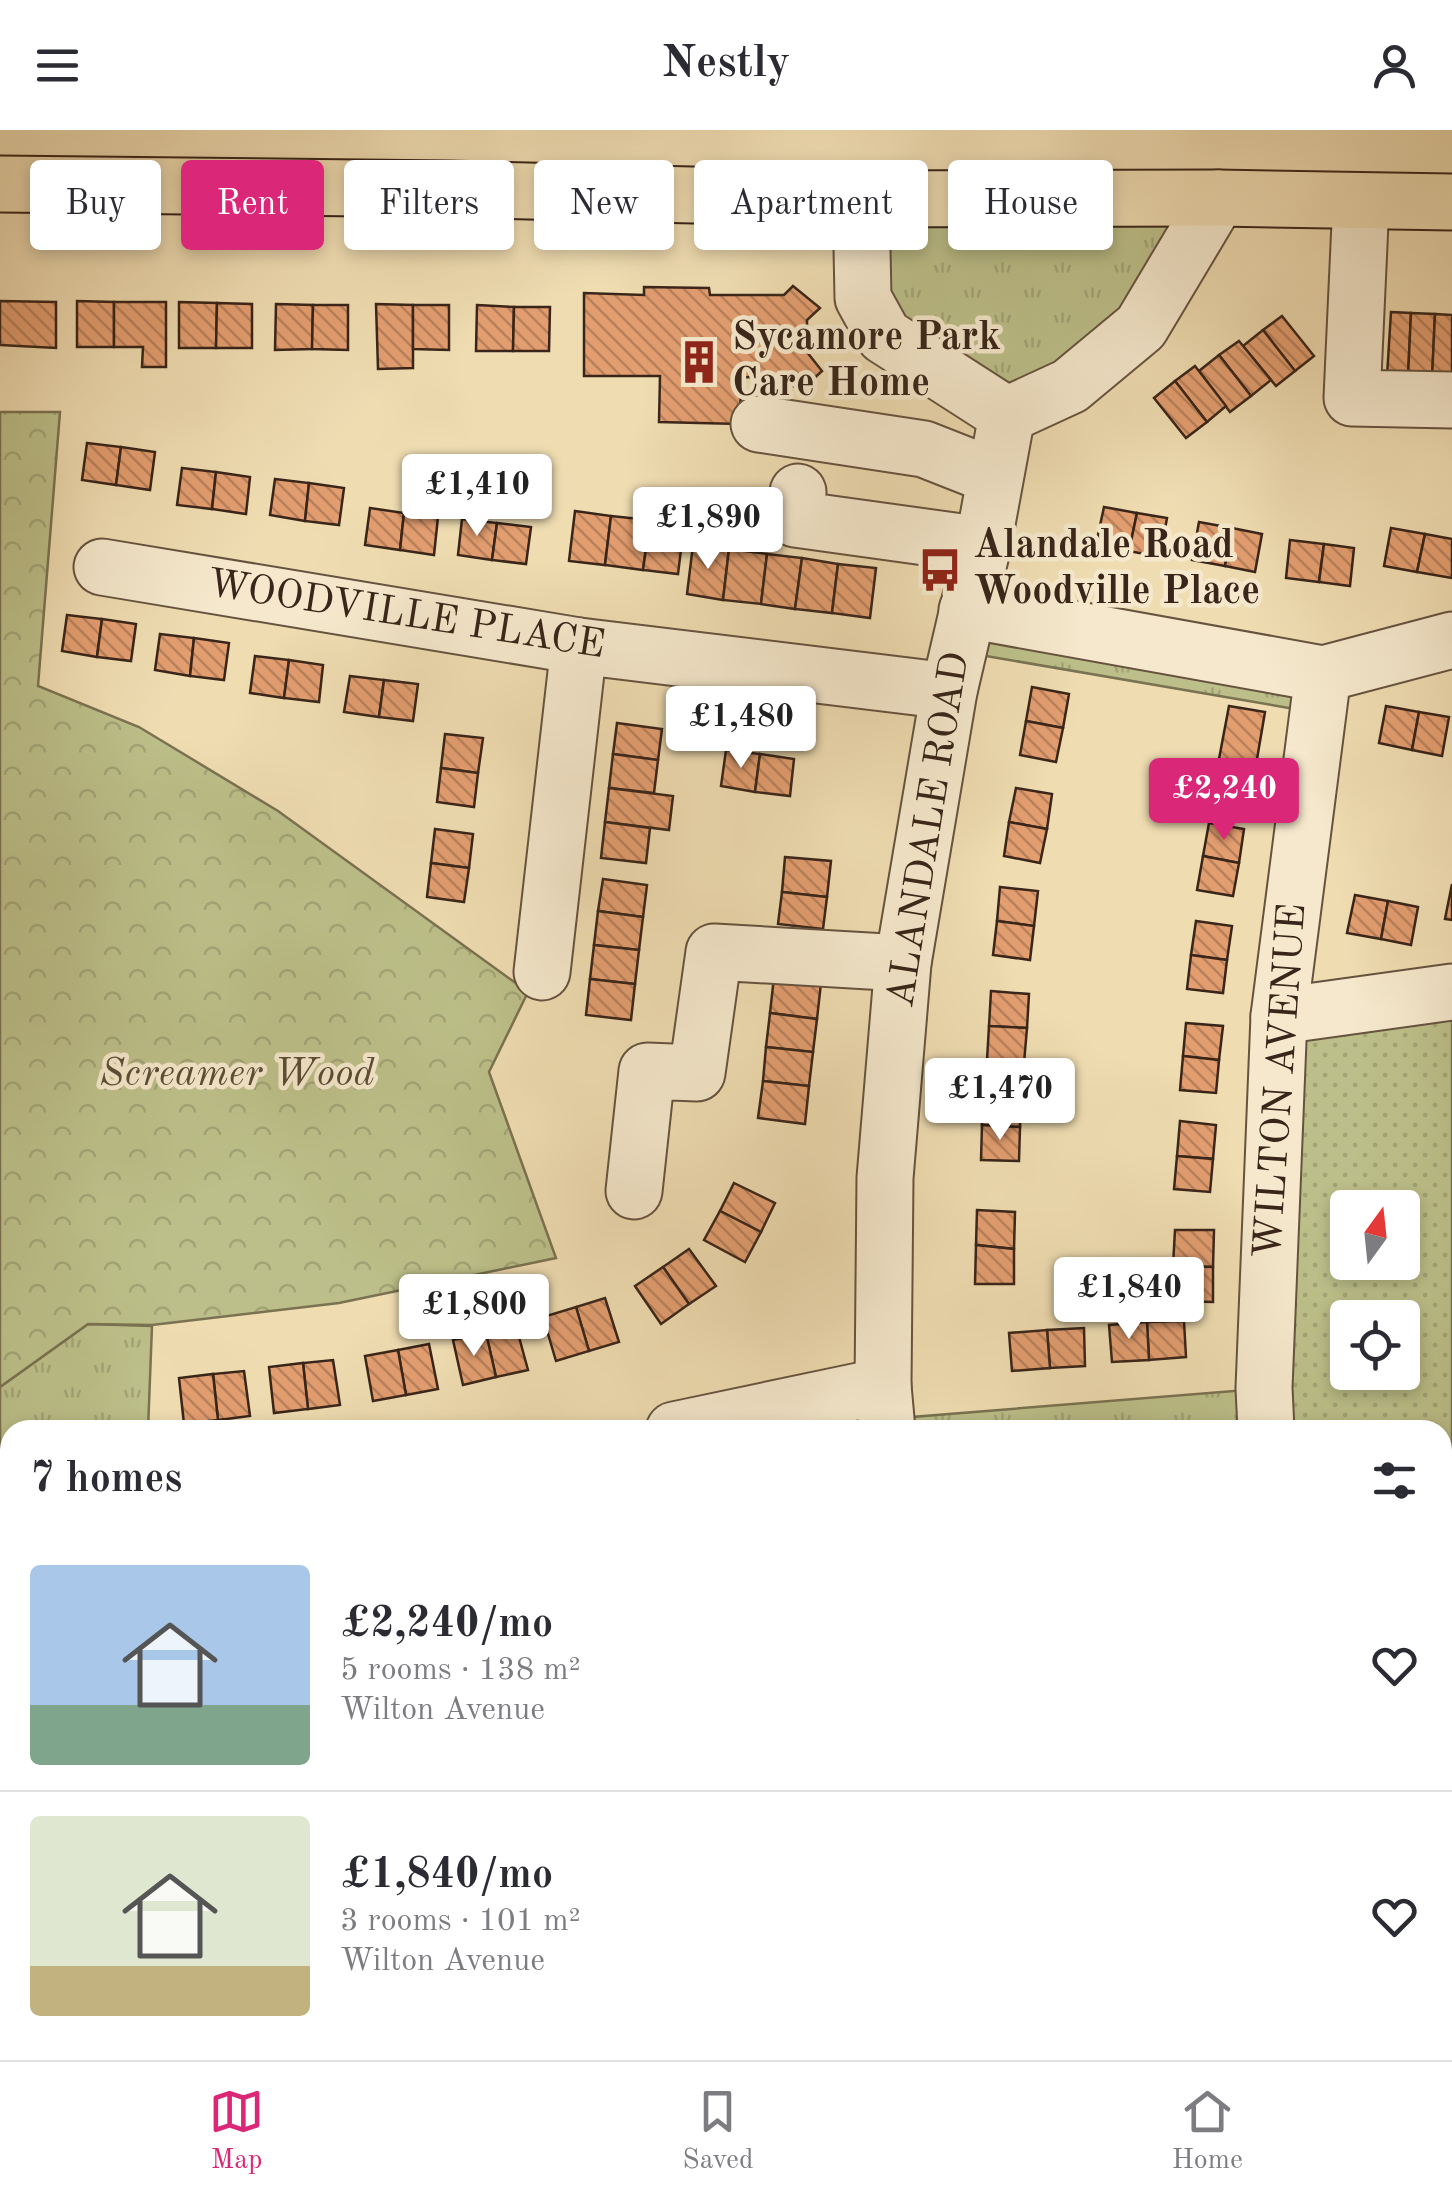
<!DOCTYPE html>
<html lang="en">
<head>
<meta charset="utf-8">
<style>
	body { margin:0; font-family:"Old Standard TT",serif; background:#f2f2f3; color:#2b2b33; height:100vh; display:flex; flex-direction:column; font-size:38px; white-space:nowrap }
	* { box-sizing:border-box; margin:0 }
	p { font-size:32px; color:#7c7c81 }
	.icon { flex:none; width:55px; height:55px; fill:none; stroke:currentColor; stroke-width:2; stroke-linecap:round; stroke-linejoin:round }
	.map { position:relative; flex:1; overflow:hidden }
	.drawer { position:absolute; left:0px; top:1290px; width:1452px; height:640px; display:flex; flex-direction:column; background:#fff; border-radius:30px 30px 0 0; box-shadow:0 5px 15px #0003 }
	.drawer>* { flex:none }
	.guide { position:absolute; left:30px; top:30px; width:1392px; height:90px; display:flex; gap:20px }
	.needle { width:65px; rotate:15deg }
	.tools { position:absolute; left:1330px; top:1060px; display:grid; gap:20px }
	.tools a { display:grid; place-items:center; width:90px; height:90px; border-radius:10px; background:#fff; box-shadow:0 5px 15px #0003; font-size:50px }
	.price { position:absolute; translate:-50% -85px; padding:0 22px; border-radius:10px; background:#fff; color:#222; font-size:32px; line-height:65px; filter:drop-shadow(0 2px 5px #0008) }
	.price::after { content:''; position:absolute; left:50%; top:60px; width:30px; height:22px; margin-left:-15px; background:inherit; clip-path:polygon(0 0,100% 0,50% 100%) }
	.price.on { background:#db2777; color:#fff }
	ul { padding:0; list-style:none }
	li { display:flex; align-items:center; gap:30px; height:250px; padding:0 30px }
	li+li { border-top:2px solid #e1e1e2 }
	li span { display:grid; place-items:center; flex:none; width:280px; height:200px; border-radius:10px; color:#555 }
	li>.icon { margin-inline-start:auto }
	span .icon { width:120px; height:120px; fill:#fffc; stroke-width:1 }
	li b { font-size:42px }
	h2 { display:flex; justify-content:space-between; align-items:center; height:120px; padding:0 30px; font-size:42px }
	.pill { padding:0 35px; border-radius:10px; background:#fff; box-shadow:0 5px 15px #0003; font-size:35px; line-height:90px }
	.pill.on { background:#db2777; color:#fff }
	header { display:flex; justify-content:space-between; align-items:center; height:130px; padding:0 30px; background:#fff; font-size:45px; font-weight:800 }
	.tab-bar { display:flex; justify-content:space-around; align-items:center; height:140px; border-top:2px solid #e1e1e2; background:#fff; font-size:28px; color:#7c7c81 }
	.tab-bar a { display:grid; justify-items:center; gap:5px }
	.tab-bar .on { color:#db2777 }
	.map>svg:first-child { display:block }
	.grass { fill:url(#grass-tufts); stroke:#7a7251; stroke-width:2.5 }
	.forest { fill:url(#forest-crowns); stroke:#7a7251; stroke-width:2.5 }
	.park { fill:url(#park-dots); stroke:#7a7251; stroke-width:2.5; fill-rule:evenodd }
	.building { fill:url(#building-back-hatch); stroke:#392519; stroke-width:2.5 }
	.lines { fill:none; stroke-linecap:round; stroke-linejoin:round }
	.minor-casing { stroke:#66533f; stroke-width:59 }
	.major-casing { stroke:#392519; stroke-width:59 }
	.minor { stroke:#f5e8cc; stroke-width:55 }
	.major { stroke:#efdcb1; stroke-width:55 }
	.labels { text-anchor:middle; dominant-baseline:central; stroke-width:9; stroke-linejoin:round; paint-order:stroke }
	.poi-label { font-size:40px; font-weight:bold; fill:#392519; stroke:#f5e8cc; text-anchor:start }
	.street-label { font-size:40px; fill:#392519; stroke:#f5e8cc }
	.park-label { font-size:40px; font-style:italic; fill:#5a4c35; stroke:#f5e8cc }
</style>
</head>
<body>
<header><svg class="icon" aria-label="menu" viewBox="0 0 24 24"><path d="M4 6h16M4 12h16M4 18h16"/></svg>Nestly<svg class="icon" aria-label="person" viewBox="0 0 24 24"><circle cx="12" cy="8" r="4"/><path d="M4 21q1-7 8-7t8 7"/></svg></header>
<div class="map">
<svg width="1452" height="1930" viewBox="0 0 1452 1930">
	<defs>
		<pattern id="grass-tufts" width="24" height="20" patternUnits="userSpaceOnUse" patternTransform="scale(2.5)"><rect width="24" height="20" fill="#bcbf89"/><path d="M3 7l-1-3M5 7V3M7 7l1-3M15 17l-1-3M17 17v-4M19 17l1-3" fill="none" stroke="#a2a476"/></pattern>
		<pattern id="forest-crowns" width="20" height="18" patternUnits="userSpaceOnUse" patternTransform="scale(2.5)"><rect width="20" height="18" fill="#bcbf89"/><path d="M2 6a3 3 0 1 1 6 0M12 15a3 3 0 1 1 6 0" fill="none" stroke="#a2a476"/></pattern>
		<pattern id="park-dots" width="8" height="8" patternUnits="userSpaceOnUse" patternTransform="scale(2.5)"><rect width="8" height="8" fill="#bcbf89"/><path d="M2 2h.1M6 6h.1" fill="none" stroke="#a2a476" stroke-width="1.8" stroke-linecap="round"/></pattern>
		<pattern id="building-back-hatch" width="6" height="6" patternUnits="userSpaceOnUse" patternTransform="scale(2.5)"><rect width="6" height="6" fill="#e39e70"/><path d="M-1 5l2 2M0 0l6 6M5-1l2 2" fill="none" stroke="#b9815b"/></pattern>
	</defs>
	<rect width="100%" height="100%" fill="#efdcb1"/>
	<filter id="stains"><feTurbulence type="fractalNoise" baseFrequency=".002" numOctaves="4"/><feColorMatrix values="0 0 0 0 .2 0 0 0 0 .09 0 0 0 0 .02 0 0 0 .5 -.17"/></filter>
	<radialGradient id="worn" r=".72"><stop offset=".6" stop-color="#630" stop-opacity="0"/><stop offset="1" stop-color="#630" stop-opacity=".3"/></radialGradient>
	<g class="grass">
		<polygon points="1218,68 1070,256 1007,285 884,206 861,69"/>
		<polygon points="967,480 1323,544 1318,583 957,521"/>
		<polygon points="88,1194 152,1196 148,1300 10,1300 10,1719 0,1713 0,1257"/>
		<polygon points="1246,1260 1266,1300 887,1300 887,1289"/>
	</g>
	<g class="forest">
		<polygon points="0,282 60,282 38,556 139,597 278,681 528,862 489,942 556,1128 339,1173 152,1195 88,1194 0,1257"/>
		<polygon points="0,1713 10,1719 10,1920 496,1920 502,1930 0,1930"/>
	</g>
	<path class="park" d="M1452,876V1779L1443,1781L1442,1300H1288L1295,898ZM1348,1078H1402V1132H1348ZM1348,1188H1402V1242H1348Z"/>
	<g class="building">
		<polygon points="793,156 820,178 807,190 807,222 822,241 799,262 786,248 742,247 739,294 659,292 660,246 584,246 584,163 644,165 644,157 709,158 710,165 784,165"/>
		<polygon points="0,171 56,172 56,218 0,215"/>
		<polygon points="77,171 114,172 114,217 77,217"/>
		<polygon points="114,172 166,172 166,237 142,237 143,217 114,217"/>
		<polygon points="179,172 217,173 216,218 179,218"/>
		<polygon points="217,173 252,174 252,218 216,218"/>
		<polygon points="276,174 313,175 312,219 275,220"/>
		<polygon points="376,174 413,175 413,238 378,239"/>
		<polygon points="313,175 348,175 348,220 312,219"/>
		<polygon points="413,175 449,175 449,220 413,219"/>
		<polygon points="477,175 514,177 513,221 476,221"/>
		<polygon points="514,177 550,177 549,221 513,221"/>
		<polygon points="1391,182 1411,183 1408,247 1387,246"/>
		<polygon points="1411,183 1435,184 1432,249 1408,247"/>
		<polygon points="1435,184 1452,185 1452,249 1432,249"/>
		<polygon points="1282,186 1314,226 1295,241 1263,200"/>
		<polygon points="1263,200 1295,241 1276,256 1243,216"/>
		<polygon points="1239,211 1271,250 1251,266 1219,225"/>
		<polygon points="1219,225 1251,266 1230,282 1199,241"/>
		<polygon points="1195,236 1226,276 1207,292 1175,251"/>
		<polygon points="1175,251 1207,292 1186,308 1154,268"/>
		<polygon points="87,313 121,317 116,355 82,350"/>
		<polygon points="121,317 155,322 150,360 116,355"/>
		<polygon points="182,338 216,342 212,379 177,375"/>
		<polygon points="216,342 250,347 246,384 212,379"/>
		<polygon points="275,349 309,353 305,391 270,385"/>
		<polygon points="309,353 344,358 339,395 305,391"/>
		<polygon points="1104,377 1137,383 1129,421 1096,414"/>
		<polygon points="370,378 404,383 400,420 365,415"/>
		<polygon points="575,381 611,386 605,435 569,431"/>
		<polygon points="404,383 438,387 434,425 400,420"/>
		<polygon points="1137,383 1167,388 1160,427 1129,421"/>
		<polygon points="611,386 650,390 643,440 605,435"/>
		<polygon points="462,389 497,393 492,430 458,425"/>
		<polygon points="650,390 684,395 678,444 643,440"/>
		<polygon points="1199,392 1232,398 1225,436 1192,430"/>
		<polygon points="497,393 531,397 526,434 492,430"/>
		<polygon points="1232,398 1262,404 1255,442 1225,436"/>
		<polygon points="1391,398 1425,404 1417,442 1384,436"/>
		<polygon points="1425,404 1452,409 1452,448 1417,442"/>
		<polygon points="1290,410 1324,414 1319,452 1286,448"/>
		<polygon points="1324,414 1354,418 1350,456 1319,452"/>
		<polygon points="693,415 729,419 723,470 687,464"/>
		<polygon points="729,419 767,424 761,474 723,470"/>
		<polygon points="767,424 802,428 795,479 761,474"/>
		<polygon points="802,428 838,434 832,483 795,479"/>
		<polygon points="838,434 876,438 870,488 832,483"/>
		<polygon points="67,485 102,489 97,527 62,521"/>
		<polygon points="102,489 136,494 131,531 97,527"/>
		<polygon points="160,504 194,508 190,546 155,540"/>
		<polygon points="194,508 229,513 224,550 190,546"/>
		<polygon points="255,526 289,530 284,568 250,563"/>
		<polygon points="289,530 323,535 319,572 284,568"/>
		<polygon points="350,546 384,550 379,587 344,582"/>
		<polygon points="384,550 418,554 413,591 379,587"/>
		<polygon points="1032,557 1069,564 1063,598 1026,591"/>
		<polygon points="1229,576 1265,582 1256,635 1219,629"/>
		<polygon points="1386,576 1419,582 1412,620 1379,613"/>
		<polygon points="1419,582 1449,587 1442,626 1412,620"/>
		<polygon points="1026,591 1063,598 1056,632 1020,625"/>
		<polygon points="617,593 662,599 658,630 613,624"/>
		<polygon points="445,604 483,608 478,643 441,638"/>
		<polygon points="726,620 760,624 755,662 721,656"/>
		<polygon points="613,624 658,630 654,663 609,658"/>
		<polygon points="760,624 794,629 790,666 755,662"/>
		<polygon points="1219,629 1256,635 1249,669 1214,662"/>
		<polygon points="441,638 478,643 474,677 437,672"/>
		<polygon points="609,658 673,666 669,700 605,692"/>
		<polygon points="1016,658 1052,664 1047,699 1009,692"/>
		<polygon points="605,692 650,698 646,733 601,728"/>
		<polygon points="1009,692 1047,699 1040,733 1004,726"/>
		<polygon points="1209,693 1244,699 1239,733 1203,726"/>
		<polygon points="435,699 473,704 469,738 431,733"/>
		<polygon points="1203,726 1239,733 1233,766 1197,760"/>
		<polygon points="785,727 831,731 827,767 782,762"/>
		<polygon points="431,733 469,738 464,772 427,767"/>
		<polygon points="603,749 647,755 643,787 598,781"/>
		<polygon points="1452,754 1452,790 1445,789"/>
		<polygon points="1000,757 1038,761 1034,796 997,791"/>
		<polygon points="782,762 827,767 823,799 778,794"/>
		<polygon points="1355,765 1388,771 1381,809 1347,803"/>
		<polygon points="1388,771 1418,777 1411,815 1381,809"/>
		<polygon points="598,781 643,787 639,820 594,815"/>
		<polygon points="997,791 1034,796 1030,830 993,825"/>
		<polygon points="1196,791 1232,796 1227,830 1191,825"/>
		<polygon points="594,815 639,820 635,854 590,849"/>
		<polygon points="1191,825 1227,830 1223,863 1187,859"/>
		<polygon points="774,847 821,853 817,889 770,883"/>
		<polygon points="590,849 635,854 631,890 586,885"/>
		<polygon points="991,861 1029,864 1027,898 989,896"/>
		<polygon points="770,883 817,889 813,922 766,917"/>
		<polygon points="1186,893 1223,896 1219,930 1183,926"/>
		<polygon points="989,896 1027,898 1024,933 987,930"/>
		<polygon points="766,917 813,922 809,956 763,951"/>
		<polygon points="1183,926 1219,930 1216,963 1180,960"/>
		<polygon points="763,951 809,956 805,994 758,988"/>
		<polygon points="983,961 1021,962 1020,997 982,995"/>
		<polygon points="1180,991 1216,995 1213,1029 1177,1026"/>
		<polygon points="982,995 1020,997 1019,1031 981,1030"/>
		<polygon points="1177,1026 1213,1029 1210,1062 1174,1059"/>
		<polygon points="734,1053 775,1073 761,1102 720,1081"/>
		<polygon points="977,1080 1015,1082 1014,1119 976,1115"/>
		<polygon points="720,1081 761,1102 745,1132 704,1110"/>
		<polygon points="1175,1100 1214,1100 1213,1137 1173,1136"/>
		<polygon points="976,1115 1014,1119 1014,1154 975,1154"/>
		<polygon points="689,1119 716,1156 689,1174 663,1137"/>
		<polygon points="1173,1136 1213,1137 1213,1172 1173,1171"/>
		<polygon points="663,1137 689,1174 661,1194 635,1156"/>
		<polygon points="605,1168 619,1212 589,1221 576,1177"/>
		<polygon points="576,1177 589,1221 556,1231 543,1187"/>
		<polygon points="1184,1191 1186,1227 1149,1230 1147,1192"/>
		<polygon points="1147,1192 1149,1230 1112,1232 1109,1195"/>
		<polygon points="516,1196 528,1240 496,1247 486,1203"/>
		<polygon points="1084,1198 1085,1236 1050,1238 1047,1200"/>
		<polygon points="1047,1200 1050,1238 1012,1241 1009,1203"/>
		<polygon points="486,1203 496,1247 463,1255 453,1210"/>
		<polygon points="429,1214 438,1259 406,1265 398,1220"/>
		<polygon points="398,1220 406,1265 373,1271 365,1226"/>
		<polygon points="333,1230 340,1275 308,1279 303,1233"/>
		<polygon points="303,1233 308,1279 274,1283 269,1237"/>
		<polygon points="244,1241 250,1286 218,1290 213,1244"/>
		<polygon points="213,1244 218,1290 184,1294 179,1248"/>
		<polygon points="563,1920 597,1920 599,1930 565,1930"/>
		<polygon points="597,1920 629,1920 631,1930 599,1930"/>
		<polygon points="660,1920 694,1920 696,1928 662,1930"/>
		<polygon points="694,1920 726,1920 726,1921 696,1928"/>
		<polygon points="878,1920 880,1930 834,1930 832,1921"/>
		<polygon points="1080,1920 1120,1920 1122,1930 1083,1930"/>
		<polygon points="1285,1920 1291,1920 1294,1930 1259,1930"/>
	</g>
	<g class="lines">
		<g class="minor-casing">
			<g id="minor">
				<polyline points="861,69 863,168 884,206 1007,285"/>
				<polyline points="1361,71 1352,268 1452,270"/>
				<polyline points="1007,285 1070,256 1141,197 1218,68"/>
				<polyline points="759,294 924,319 995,347"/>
				<polyline points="798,362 795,389 983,415"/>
				<polyline points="102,437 579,516 949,561"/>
				<polyline points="967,480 1323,544 1452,510"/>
				<polyline points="542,842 579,516"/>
				<polyline points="1279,886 1452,862"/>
				<polyline points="634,1061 647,941 697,943 714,822 903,833"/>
				<polyline points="674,1300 883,1256"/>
				<polyline points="887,1300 883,1256 885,1048 903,833 949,561 983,415 1007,285"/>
				<polyline points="1266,1300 1264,1258 1279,886 1323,544"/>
				<polyline points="1442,1806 1452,1804"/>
				<polyline points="982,1920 984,1930"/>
				<polyline points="1387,1920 1391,1930"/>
			</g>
		</g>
		<g class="major-casing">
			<polyline id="major" points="0,54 448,59 861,69 1218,68 1452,72"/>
		</g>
		<use href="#minor" class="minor"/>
		<use href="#major" class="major"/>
	</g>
	<defs>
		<g id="building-bare" transform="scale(3.45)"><path d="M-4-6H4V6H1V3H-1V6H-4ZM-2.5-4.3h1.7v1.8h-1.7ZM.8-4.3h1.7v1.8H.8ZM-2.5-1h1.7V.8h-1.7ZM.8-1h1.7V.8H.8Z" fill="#8f2418" stroke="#f5e8cc" stroke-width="2.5" paint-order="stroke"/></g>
		<g id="bus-bare" transform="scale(3.45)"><path d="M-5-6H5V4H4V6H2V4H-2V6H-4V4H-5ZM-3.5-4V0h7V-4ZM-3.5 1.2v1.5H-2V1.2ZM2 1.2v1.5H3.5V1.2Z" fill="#8f2418" stroke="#f5e8cc" stroke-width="2.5" paint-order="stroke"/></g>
	</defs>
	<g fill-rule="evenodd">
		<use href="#building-bare" x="699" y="232"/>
		<use href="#bus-bare" x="940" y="440"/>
	</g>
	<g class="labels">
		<g class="poi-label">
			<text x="732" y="209">Sycamore Park<tspan x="732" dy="46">Care Home</tspan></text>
			<text x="973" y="417">Alandale Road<tspan x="973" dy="46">Woodville Place</tspan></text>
		</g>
		<g class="street-label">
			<text transform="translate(406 486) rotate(9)">WOODVILLE PLACE</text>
			<text transform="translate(930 700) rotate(-81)">ALANDALE ROAD</text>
			<text transform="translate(1282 951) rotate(-86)">WILTON AVENUE</text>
		</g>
		<g class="park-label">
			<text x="237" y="945">Screamer Wood</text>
		</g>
	</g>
	<rect width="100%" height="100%" filter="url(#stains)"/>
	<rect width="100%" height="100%" fill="url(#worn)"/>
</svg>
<div class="tools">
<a><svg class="needle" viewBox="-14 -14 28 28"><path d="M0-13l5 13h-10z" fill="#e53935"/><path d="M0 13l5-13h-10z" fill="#7c7c81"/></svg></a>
<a><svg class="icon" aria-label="locate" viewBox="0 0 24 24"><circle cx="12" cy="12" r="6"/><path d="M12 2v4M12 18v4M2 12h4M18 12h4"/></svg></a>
</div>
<b class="price" style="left:477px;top:409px">£1,410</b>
<b class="price" style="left:708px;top:442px">£1,890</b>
<b class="price" style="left:741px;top:641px">£1,480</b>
<b class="price on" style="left:1224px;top:713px">£2,240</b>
<b class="price" style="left:1000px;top:1013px">£1,470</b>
<b class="price" style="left:1129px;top:1212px">£1,840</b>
<b class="price" style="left:474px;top:1229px">£1,800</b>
<div class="guide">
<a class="pill">Buy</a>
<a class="pill on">Rent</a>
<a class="pill">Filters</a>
<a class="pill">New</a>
<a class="pill">Apartment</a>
<a class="pill">House</a>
</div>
<section class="drawer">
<h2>7 homes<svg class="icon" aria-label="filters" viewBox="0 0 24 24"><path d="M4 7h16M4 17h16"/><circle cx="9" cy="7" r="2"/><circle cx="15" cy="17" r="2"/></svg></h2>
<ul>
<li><span style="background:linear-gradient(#a9c7e8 70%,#7fa58c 0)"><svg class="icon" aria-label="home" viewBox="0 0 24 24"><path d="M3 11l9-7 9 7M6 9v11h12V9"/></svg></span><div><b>£2,240/mo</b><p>5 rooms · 138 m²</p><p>Wilton Avenue</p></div><svg class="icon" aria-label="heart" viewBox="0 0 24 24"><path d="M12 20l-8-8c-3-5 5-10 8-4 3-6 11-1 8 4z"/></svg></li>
<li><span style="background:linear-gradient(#dfe7d0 75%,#c2b280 0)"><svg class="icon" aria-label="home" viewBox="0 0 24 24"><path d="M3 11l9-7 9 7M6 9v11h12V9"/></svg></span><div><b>£1,840/mo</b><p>3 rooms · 101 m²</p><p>Wilton Avenue</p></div><svg class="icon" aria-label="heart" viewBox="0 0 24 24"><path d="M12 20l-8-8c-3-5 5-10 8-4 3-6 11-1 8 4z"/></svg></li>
</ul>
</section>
</div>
<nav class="tab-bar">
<a class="on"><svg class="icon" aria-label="map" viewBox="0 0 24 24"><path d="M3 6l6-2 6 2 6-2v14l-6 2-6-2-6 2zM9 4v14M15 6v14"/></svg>Map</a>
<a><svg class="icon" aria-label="saved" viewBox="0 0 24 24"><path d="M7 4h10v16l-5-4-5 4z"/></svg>Saved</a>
<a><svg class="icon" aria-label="home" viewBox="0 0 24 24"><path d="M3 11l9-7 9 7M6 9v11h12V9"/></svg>Home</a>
</nav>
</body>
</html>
